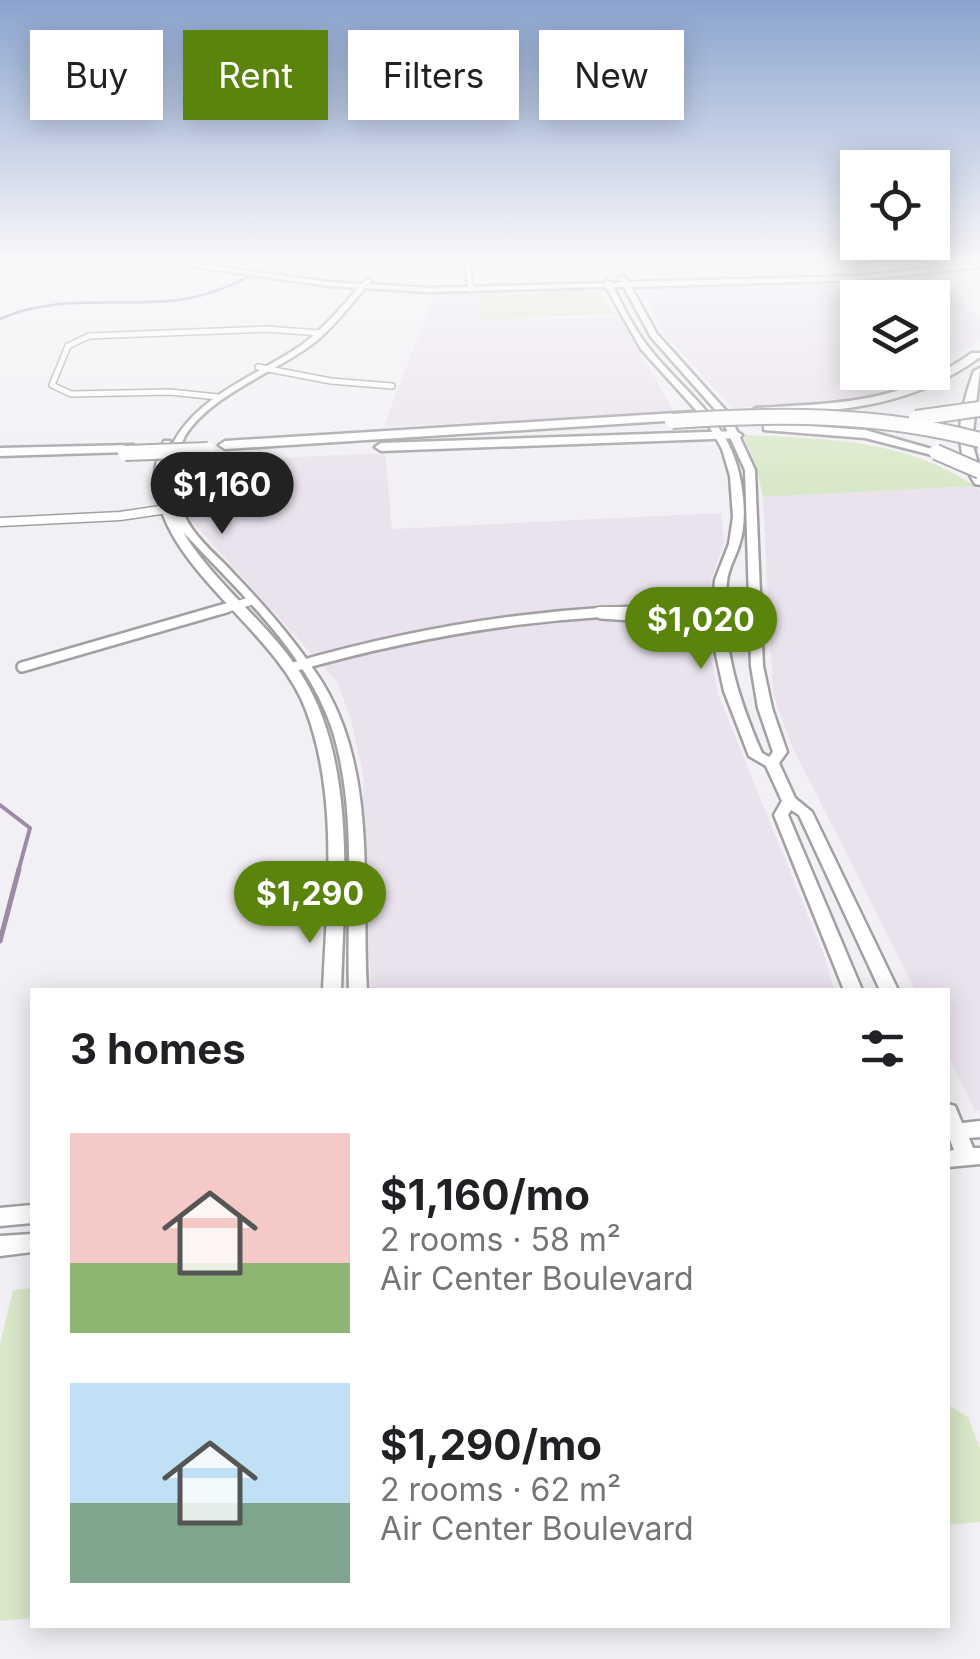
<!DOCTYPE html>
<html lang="en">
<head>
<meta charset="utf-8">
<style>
	body { margin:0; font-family:Inter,sans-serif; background:#f2f2f2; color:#202124; height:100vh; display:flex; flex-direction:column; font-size:38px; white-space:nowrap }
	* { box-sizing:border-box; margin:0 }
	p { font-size:32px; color:#757577 }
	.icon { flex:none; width:55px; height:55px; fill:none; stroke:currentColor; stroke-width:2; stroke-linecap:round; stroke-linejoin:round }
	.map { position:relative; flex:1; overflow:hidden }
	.drawer { position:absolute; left:30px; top:988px; width:920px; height:640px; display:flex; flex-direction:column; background:#fff; border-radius:0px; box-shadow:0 5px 25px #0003 }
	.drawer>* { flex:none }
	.banner { position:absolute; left:30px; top:30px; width:920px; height:90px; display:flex; gap:20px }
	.tools { position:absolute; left:840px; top:150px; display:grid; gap:20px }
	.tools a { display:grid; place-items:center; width:110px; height:110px; border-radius:0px; background:#fff; box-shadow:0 5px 25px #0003; font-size:50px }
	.price { position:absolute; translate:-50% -85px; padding:0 22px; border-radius:35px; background:#5b840d; color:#fff; font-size:32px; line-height:65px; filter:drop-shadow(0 2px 5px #0008) }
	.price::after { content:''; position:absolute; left:50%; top:60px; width:30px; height:22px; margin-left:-15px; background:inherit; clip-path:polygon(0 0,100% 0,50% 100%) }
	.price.selected { background:#222; color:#fff }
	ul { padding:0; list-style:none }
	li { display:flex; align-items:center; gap:30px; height:250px; padding:0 40px }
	li span { display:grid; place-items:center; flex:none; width:280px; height:200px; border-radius:0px; color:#555 }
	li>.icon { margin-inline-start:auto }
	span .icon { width:120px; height:120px; fill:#fffc; stroke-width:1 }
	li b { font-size:42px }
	h2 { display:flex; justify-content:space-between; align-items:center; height:120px; padding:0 40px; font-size:42px }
	.pill { padding:0 35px; border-radius:0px; background:#fff; box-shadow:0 5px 25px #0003; font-size:35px; line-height:90px }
	.pill.selected { background:#5b840d; color:#fff }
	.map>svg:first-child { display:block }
	.built { fill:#eae3ed }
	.green { fill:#d8e8c8 }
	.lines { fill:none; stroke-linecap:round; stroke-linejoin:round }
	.stream-far2 { stroke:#9d8aa6; stroke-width:2.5 }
	.stream-far1 { stroke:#9d8aa6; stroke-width:4 }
	.stream { stroke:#9d8aa6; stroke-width:5 }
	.street-far2-casing { stroke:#a2a0a3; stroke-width:8 }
	.street-far1-casing { stroke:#a2a0a3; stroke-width:11 }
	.street-casing { stroke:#a2a0a3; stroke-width:14 }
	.secondary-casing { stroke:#a2a0a3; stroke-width:5 }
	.highway-casing { stroke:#a2a0a3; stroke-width:5 }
	.street-far2 { stroke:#fff; stroke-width:5 }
	.street-far1 { stroke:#fff; stroke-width:8 }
	.street { stroke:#fff; stroke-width:9 }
	.secondary { fill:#fff; fill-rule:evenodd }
	.highway { fill:#fff; fill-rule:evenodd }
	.highway-bridge-far1-casing { stroke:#a2a0a3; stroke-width:12; stroke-linecap:butt }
	.highway-bridge-casing { stroke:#a2a0a3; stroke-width:18; stroke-linecap:butt }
	.highway-bridge-far1 { stroke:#fff; stroke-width:10 }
	.highway-bridge { stroke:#fff; stroke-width:14 }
</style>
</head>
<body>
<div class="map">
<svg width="980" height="1659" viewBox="0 0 980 1659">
	<rect width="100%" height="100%" fill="#f2f0f4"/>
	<g class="built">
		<polygon points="474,257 831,257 842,269 481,280"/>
		<polygon points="936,276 980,320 980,338 965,351 933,352 932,298 858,298 858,372 899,373 912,387 873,399 733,408 665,335 642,287"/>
		<polygon points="435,294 479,294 479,320 619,317 675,413 383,427"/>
		<polygon points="385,453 392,529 721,513 724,543 712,577 705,625 718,694 825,958 834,990 371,989 362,810 364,779 351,719 337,682 186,515 178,476 179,462"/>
		<polygon points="975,486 980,491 980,1110 975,1111 948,1055 948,990 915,990 792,746 773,694 763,497"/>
	</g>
	<g class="green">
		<polygon points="600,290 614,314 478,320 479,294"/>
		<path d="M743,435C825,438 904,439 975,486L763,497L756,466Z"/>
		<polygon points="32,1288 32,1618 0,1621 0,1344 13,1290"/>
		<polygon points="948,1405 968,1417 980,1448 980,1522 948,1525"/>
	</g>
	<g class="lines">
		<path class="stream-far2" d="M0,319C60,292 121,309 185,299C221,293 254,275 285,257"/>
		<polyline class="stream-far1" points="0,805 30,828 18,872"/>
		<polyline class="stream" points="0,941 19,869"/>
		<g class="street-far2-casing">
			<g id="street-far2">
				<polyline points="468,268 471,290"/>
				<polyline points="258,367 331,381 392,386"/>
				<polyline points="218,397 170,392 71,394 52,385 68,346 89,336 266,329 320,333"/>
			</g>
		</g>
		<g class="street-far1-casing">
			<g id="street-far1">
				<polyline points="0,522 120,516 174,508"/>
				<polyline points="217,611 251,601"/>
				<polyline points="599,611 732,611"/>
			</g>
		</g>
		<g class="street-casing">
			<g id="street">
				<polyline points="601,614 755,624"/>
				<polyline points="22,667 226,608"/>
				<path d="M290,668C443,624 594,603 754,612"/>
			</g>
		</g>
		<g class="secondary-casing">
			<g id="secondary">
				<path d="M126,257H146L329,282L362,284L368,279L372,281L369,284L428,288L604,283L607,280L611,283L622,282L619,278L623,276L629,282L860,276L980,263V267L860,280L631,287L657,334L729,414L755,470L763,666L772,708L787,752L779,763L795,798L812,812L898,990H880L799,815L791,810L788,815L862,990H844L774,815L782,801L766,766L749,756L724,691L715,650L713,605L715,580L729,544L733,517L730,476L722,449L706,421L641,349L606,287L428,292L365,288C347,309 330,332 307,348C271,373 208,398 185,436C170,464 174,504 193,530C204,546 221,559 234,574C264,605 292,637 316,673C379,764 361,885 367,990H349C346,906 358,814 333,732C308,653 238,591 183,532C215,585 268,622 301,674C357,761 344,891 341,990H323C327,899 339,798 306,710C275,627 159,568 155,478C154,466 160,452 164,441H170V450C193,396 258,376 303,344C324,328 341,308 358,288L329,286ZM613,287H624L651,337L720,415L745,470L751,666L758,708L773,752L769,757L762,753C738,698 720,643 727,582C728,569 735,558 739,546C747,522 744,493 738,469C725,419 684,391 653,353C636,333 625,310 613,287Z"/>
				<polygon points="948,1104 955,1106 962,1123 980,1121 980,1137 969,1138 973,1148 980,1148 980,1164 948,1167 948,1151 954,1150 950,1140 948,1140"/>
				<polygon points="32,1205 32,1223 0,1226 0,1208"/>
				<polygon points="32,1234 32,1252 0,1256 0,1236"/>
			</g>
		</g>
		<g class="highway-casing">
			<g id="highway">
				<path d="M972,353H980V357C908,409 841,410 756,416L750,412L756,408C842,403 899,404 972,353Z"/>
				<path d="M980,368L972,442L980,471V485L975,484C951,447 960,410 974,371Z"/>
				<polygon points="692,412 698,416 696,419 225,449 219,445 225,441"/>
				<polygon points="768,423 865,430 942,452 936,456 865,438 764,430 764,424"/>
				<polygon points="736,431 742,435 740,438 381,451 375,447 381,443"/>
				<polygon points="133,445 134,448 128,452 0,456 0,448"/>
			</g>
		</g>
		<use href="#street-far2" class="street-far2"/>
		<use href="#street-far1" class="street-far1"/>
		<use href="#street" class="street"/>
		<use href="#secondary" class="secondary"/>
		<use href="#highway" class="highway"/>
		<g class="highway-bridge-far1-casing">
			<polyline id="highway-bridge-far1" points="965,411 980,409"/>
		</g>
		<g class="highway-bridge-casing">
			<g id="highway-bridge">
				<polyline points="916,418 980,409"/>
				<path d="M672,421C777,414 878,413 980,440"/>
				<polyline points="936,452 980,471"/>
				<polyline points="125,453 208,450"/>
			</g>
		</g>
		<use href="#highway-bridge-far1" class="highway-bridge-far1"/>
		<use href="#highway-bridge" class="highway-bridge"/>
	</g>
	<linearGradient id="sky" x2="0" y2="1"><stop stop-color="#8aa3ce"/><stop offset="0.53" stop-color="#f9f8fa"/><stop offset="1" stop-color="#f9f8fa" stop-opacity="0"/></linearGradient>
	<rect width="980" height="489" fill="url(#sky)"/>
</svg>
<div class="tools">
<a><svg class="icon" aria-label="locate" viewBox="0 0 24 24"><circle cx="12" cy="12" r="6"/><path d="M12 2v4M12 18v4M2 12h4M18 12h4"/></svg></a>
<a><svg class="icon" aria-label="layers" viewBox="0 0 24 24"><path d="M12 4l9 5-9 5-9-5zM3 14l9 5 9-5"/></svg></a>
</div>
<b class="price selected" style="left:222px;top:537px">$1,160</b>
<b class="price" style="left:701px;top:672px">$1,020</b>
<b class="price" style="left:310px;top:946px">$1,290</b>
<div class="banner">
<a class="pill">Buy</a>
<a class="pill selected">Rent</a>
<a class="pill">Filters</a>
<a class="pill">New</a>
</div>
<section class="drawer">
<h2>3 homes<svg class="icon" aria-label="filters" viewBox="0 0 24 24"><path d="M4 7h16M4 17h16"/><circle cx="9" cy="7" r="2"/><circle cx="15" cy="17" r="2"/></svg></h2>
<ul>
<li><span style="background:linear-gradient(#f6c9c9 65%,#8fb573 0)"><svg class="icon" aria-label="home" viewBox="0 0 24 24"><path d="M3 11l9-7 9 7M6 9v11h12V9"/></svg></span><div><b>$1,160/mo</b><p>2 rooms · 58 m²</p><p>Air Center Boulevard</p></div></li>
<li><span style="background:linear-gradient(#bfe0f5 60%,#7fa58c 0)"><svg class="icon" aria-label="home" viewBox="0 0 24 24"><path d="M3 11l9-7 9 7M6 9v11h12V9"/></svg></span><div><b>$1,290/mo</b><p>2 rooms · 62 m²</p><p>Air Center Boulevard</p></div></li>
</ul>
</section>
</div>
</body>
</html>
